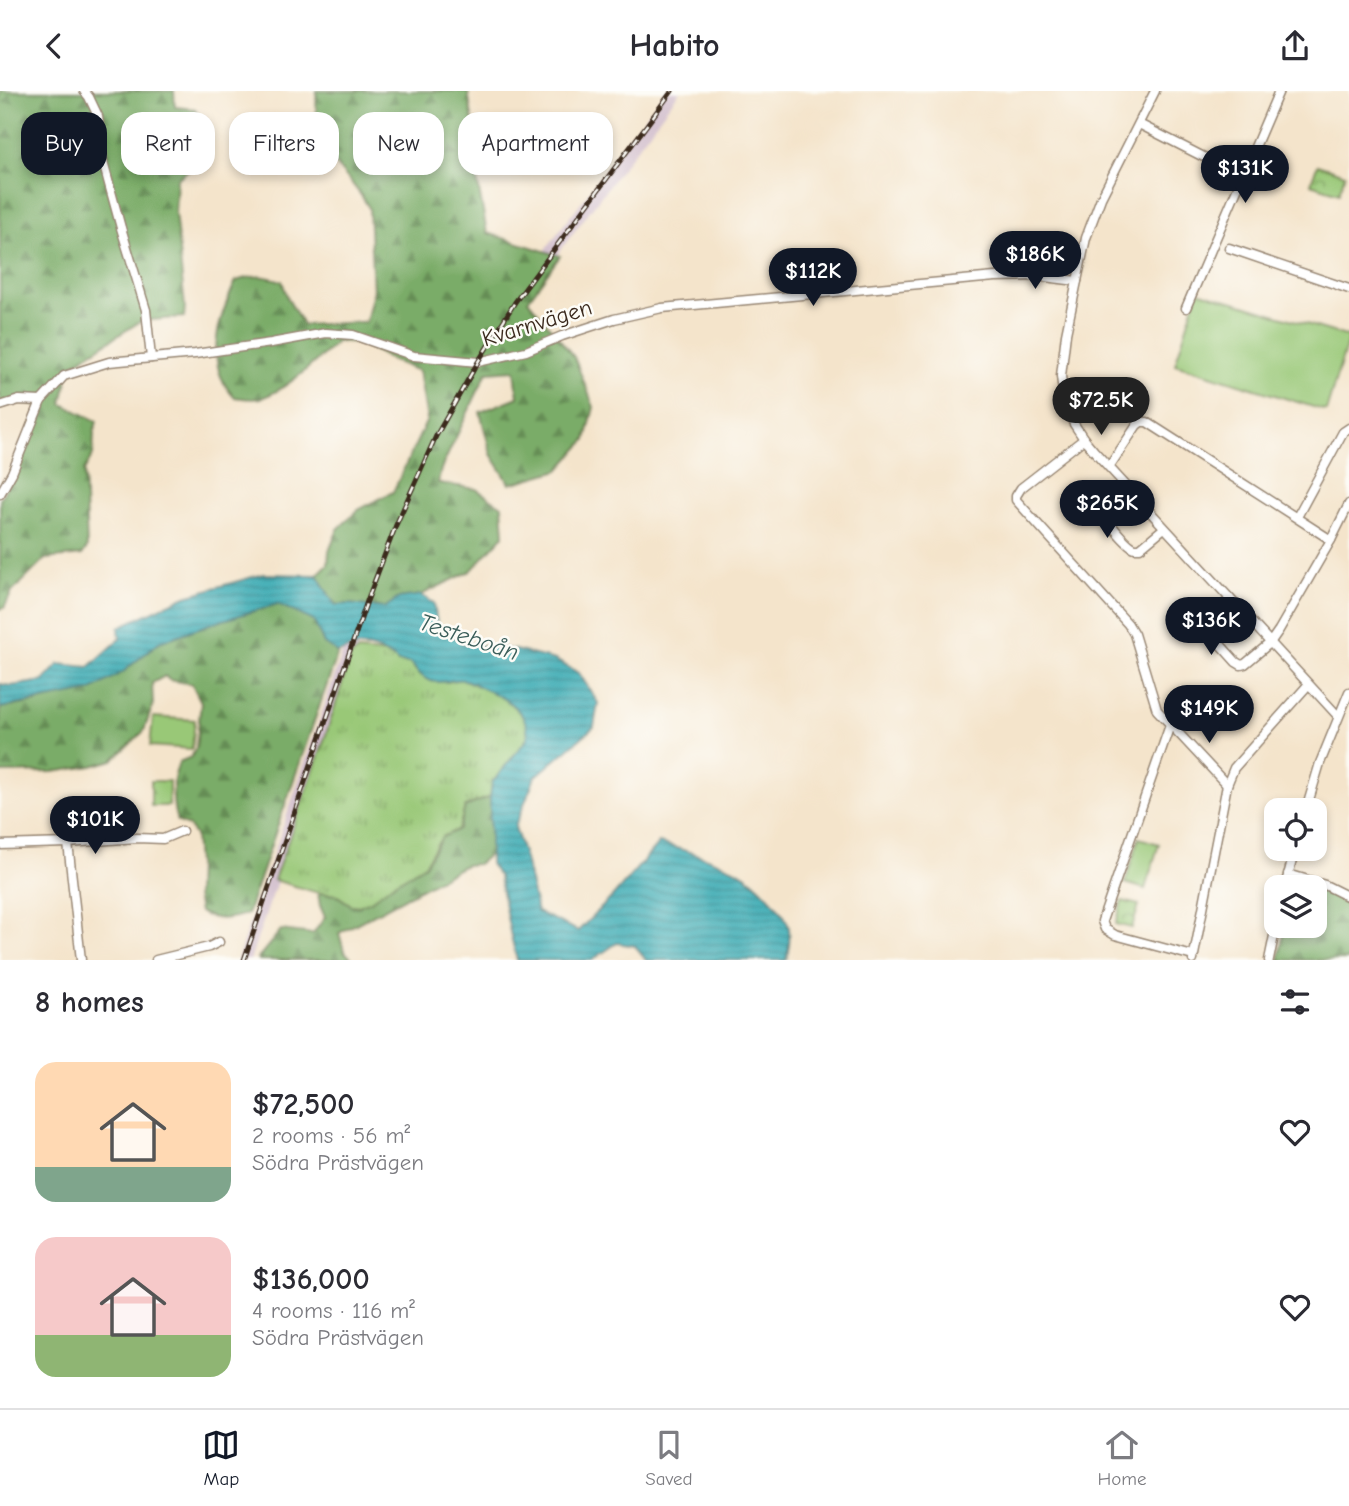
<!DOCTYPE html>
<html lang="en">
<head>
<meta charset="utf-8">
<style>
	body { margin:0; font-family:"Comic Neue",sans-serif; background:#f2f2f3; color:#2b2b33; height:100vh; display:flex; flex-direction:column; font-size:26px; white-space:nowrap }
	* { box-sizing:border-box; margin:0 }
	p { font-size:23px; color:#7c7c81 }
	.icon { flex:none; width:38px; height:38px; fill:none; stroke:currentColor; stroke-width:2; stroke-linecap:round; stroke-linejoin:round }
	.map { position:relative; height:869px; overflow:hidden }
	.sheet { display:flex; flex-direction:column; background:#fff; flex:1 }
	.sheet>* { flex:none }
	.banner { position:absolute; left:21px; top:21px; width:700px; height:63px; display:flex; gap:14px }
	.tools { position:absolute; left:1264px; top:707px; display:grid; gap:14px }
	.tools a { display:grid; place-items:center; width:63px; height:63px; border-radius:14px; background:#fff; box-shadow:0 4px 10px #0003; font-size:35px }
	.price { position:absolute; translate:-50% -60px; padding:0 16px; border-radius:24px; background:#111827; color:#fff; font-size:23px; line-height:46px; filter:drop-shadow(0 2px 4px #0008) }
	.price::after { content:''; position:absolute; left:50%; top:42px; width:21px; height:16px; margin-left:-10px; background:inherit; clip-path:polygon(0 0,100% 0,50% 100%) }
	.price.selected { background:#222; color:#fff }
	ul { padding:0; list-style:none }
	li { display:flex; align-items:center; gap:21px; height:175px; padding:0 35px }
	li span { display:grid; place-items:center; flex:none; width:196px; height:140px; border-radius:21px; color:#555 }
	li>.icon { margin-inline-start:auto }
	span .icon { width:84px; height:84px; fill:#fffc; stroke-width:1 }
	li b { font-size:30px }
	h2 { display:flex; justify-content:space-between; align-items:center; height:84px; padding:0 35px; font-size:30px }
	.tag { padding:0 24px; border-radius:21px; background:#fff; box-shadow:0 4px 10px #0003; font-size:24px; line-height:63px }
	.tag.selected { background:#111827; color:#fff }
	header { display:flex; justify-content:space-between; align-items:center; height:91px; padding:0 35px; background:#fff; font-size:32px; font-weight:700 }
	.tab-bar { display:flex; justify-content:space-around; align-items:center; height:98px; border-top:2px solid #e1e1e2; background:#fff; font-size:19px; color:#7c7c81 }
	.tab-bar a { display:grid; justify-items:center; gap:4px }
	.tab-bar .selected { color:#111827 }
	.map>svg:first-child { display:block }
	.railway { fill:#d1bdcc }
	.grass { fill:url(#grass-tufts); stroke:#6a794a; stroke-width:2 }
	.forest { fill:url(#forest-firs); stroke:#5a6b43; stroke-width:2 }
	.park { fill:url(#park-crowns); stroke:#6a794a; stroke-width:2 }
	.pitch { fill:#99c877; stroke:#6a794a; stroke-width:2 }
	.water { fill:url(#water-rules); stroke:#3a6a69; stroke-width:2 }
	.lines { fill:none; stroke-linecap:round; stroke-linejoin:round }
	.minor-casing { stroke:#988774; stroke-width:11 }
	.minor { stroke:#fff; stroke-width:8 }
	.rail-casing { stroke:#3b2a1e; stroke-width:5 }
	.rail { stroke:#fdfcf7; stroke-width:2.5; stroke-dasharray:8; stroke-linecap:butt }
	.labels { text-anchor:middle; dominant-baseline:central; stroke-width:5; stroke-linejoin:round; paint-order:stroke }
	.street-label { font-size:23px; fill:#3b2a1e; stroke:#fdfcf7 }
	.water-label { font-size:24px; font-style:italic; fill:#3b5e5a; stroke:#fdfcf7 }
</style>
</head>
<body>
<header><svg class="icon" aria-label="back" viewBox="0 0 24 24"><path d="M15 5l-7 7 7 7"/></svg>Habito<svg class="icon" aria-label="share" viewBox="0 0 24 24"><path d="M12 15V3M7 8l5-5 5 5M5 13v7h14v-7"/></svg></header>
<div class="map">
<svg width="1349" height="869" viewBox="0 0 1349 869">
	<defs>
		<pattern id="grass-tufts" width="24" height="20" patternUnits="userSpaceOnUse" patternTransform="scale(1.75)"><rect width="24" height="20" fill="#99c877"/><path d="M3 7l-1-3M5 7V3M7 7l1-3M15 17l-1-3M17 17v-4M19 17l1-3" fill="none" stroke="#7ea361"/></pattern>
		<pattern id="forest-firs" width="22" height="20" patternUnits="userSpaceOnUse" patternTransform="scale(1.75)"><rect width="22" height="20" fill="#7aac68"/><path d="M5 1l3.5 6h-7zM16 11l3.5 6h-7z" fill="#658c55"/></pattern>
		<pattern id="park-crowns" width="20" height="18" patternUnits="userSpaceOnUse" patternTransform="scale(1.75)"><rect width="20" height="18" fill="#99c877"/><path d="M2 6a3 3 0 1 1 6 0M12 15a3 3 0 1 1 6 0" fill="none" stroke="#7ea361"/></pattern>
		<pattern id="water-rules" width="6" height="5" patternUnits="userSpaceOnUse" patternTransform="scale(1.75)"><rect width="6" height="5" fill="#3aabb4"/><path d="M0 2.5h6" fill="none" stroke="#328b92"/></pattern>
	</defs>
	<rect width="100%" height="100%" fill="#fdfcf7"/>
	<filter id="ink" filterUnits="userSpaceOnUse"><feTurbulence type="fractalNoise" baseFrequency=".0143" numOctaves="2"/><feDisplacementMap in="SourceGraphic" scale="14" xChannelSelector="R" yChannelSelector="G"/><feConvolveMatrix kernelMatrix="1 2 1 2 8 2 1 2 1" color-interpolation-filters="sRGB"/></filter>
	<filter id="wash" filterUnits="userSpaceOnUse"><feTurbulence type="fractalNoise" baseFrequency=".00686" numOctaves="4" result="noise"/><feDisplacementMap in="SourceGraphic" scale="28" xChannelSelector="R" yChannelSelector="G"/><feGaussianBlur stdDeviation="1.57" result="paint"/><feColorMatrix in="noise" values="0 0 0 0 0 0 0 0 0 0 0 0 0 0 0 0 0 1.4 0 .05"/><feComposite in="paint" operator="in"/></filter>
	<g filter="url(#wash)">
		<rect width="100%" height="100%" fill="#f4e4cb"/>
		<polygon class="railway" points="665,0 680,0 562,157 504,239 373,512 250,869 237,869 361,508 529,180"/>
		<path class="grass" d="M358,560C372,562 389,560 398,571L410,572L418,582L447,591L462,588L489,599L505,607L526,628L529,643L527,648L492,692L490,706L465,716L459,738L437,753L425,774L392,794L371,810L359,815L351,814L336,804L322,803L274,789L322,656L351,565Z"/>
		<g class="forest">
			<polygon points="0,0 174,0 175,16 195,18 200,29 198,61 192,76 177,88 175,121 185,216 184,226 141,230 70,275 62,313 97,330 94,342 93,364 84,380 87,457 82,464 45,468 12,501 4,517 0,518 0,409 11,386 41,314 0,310"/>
			<path d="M316,0H468L476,53L477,88L487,142L560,165L528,209L574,266L594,316L586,349L559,379L510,393L491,363L480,321L518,306L515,279L487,281L441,378L438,392L476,398L502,415L504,444L471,480L421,504L399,507L384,517L349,513L335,514L317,484L328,473L329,460L338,438L358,419L393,401L427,329L419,280L391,269L361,252L338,250C318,268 287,299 261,307C253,309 242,307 234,306C203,272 218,228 236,190C254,184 263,184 282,190L288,208L303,234L366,231L373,201L369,117C355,91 329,72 319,44C315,31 317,14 316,0Z"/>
			<path d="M278,513L314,530L324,553L338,562L247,823C227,828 218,831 199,821L196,804L197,773L195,744L188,735L177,730C171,712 172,689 179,671L191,666L196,657L201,611L192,593L169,589L165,585L152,592L153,613L144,640L113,669L92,675L53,681L0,682V617L37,611L123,581L159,551L213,532Z"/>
			<polygon points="490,706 490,763 478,773 465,774 339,842 344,860 353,869 259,869 258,867 281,839 313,843 325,826 320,815 318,802 336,804 351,814 359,815 371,810 391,794 425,774 442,746 459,738 465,716"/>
			<polygon points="1314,798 1321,799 1349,814 1349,869 1279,869 1285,835 1314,835"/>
		</g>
		<g class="park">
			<polygon points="1317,74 1345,83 1339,102 1311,93"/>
			<rect x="151" y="690" width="18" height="25"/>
			<polygon points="1122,810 1139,814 1132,837 1116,833"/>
		</g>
		<g class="pitch">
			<polygon points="1198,200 1349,246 1326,320 1175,273"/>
			<polygon points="153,626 195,629 192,658 150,655"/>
			<polygon points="1139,747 1159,753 1145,798 1125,792"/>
		</g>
		<path class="water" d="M263,483L317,484L335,514L349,513L384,517L399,507L421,504L434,512L437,533L462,552L515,559L555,569L579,582L598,612L594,636L535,686L515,736L525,768L537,821L578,840L614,804L659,752C684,759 717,769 740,781C755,789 786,820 789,837C790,848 789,859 786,869H646L635,855L617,852L592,869H517L510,841L499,786L490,773V706L492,692L527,648C532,622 504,606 484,598C477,595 471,590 464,589C452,587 442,594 431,590C421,587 417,579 410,572L398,571C392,563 371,556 360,556C354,555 344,560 338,562L324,553L314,530L278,513L213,532L159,551L123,581L90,600L0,617V593L11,595L43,590L59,573L89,576L120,548L119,536L186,505Z"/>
	</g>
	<g filter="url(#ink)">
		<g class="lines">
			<g class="minor-casing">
				<g id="minor">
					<polyline points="84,0 89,6 98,25 103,71 121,137 146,219 151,267"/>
					<polyline points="1155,0 1101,107 1086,147 1066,243 1061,285 1064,310 1074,333 1084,348 1095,361 1338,625"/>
					<polyline points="1139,33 1241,85"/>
					<polyline points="1229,157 1349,198"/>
					<polyline points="1186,217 1279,0"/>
					<polyline points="0,315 19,309 41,310"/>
					<polyline points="1084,348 1021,397 1016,405 1016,409 1128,533 1134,543 1157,619 1227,694"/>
					<polyline points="1109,376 1137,334 1141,331 1147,331 1331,449"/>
					<path d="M1123,392L1103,411L1101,418C1104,426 1126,454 1135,457C1136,457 1138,457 1140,457L1164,437"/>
					<polyline points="0,403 12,382 41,310 64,285 109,271 195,263 271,252 326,242 353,244 414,265 478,271 526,260 562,245 614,228 662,217 995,186 1036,185 1077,190"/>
					<polyline points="1297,426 1343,341 1349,337"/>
					<polyline points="1230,508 1208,529 1206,535 1209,541 1236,571 1241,574 1245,573 1270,552 1279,539 1331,449 1349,413"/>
					<polyline points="1170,634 1102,830 1105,838 1115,844 1193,865"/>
					<polyline points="1306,719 1320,672 1349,601"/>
					<polyline points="68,752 81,869"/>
					<polyline points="0,754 68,752 137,747 163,748 182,740"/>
					<polyline points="1288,783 1325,794 1349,806"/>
					<polyline points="1285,796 1295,758"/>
					<polyline points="156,869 209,856 219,851"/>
					<polyline points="1193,869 1227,694 1234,677 1308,594"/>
					<polyline points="1269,869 1276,835"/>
				</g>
			</g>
			<use href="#minor" class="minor"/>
			<g class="rail-casing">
				<polyline id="rail" points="244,869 367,510 396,434 436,345 478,271 515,211 672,0"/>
			</g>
			<use href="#rail" class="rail"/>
		</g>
	</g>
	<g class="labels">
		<g class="street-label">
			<text transform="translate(537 232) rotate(-17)">Kvarnvägen</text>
		</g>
		<g class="water-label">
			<text transform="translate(469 546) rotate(18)">Testeboån</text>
		</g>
	</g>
</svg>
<div class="tools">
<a><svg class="icon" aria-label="locate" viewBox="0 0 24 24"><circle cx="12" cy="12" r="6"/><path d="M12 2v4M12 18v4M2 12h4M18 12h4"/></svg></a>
<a><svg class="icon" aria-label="layers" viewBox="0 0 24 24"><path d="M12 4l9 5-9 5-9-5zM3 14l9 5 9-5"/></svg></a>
</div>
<b class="price" style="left:1245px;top:114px">$131K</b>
<b class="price" style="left:1035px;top:200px">$186K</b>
<b class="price" style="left:813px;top:217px">$112K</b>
<b class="price selected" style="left:1101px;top:346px">$72.5K</b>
<b class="price" style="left:1107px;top:449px">$265K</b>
<b class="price" style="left:1211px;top:566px">$136K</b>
<b class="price" style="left:1209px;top:654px">$149K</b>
<b class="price" style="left:95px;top:765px">$101K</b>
<div class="banner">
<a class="tag selected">Buy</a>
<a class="tag">Rent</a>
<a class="tag">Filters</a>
<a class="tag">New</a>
<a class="tag">Apartment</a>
</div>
</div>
<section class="sheet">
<h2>8 homes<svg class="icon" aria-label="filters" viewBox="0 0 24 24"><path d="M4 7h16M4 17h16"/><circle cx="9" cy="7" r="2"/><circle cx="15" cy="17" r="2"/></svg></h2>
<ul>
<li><span style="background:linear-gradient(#ffd9b3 75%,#7fa58c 0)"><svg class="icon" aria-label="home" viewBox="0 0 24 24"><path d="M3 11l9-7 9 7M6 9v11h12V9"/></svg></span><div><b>$72,500</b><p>2 rooms · 56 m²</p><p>Södra Prästvägen</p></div><svg class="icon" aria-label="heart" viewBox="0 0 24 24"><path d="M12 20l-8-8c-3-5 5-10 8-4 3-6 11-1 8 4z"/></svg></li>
<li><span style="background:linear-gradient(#f6c9c9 70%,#8fb573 0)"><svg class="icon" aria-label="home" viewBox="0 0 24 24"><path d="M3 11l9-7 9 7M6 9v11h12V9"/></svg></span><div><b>$136,000</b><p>4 rooms · 116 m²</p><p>Södra Prästvägen</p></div><svg class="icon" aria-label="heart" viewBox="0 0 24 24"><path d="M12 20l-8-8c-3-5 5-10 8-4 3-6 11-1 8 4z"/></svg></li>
</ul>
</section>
<nav class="tab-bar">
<a class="selected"><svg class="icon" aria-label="map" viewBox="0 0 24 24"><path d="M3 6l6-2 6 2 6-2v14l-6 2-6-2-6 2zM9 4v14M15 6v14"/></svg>Map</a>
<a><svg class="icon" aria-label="saved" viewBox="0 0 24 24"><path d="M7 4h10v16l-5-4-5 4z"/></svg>Saved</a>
<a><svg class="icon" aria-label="home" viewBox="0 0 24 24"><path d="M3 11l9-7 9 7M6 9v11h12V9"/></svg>Home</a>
</nav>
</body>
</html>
